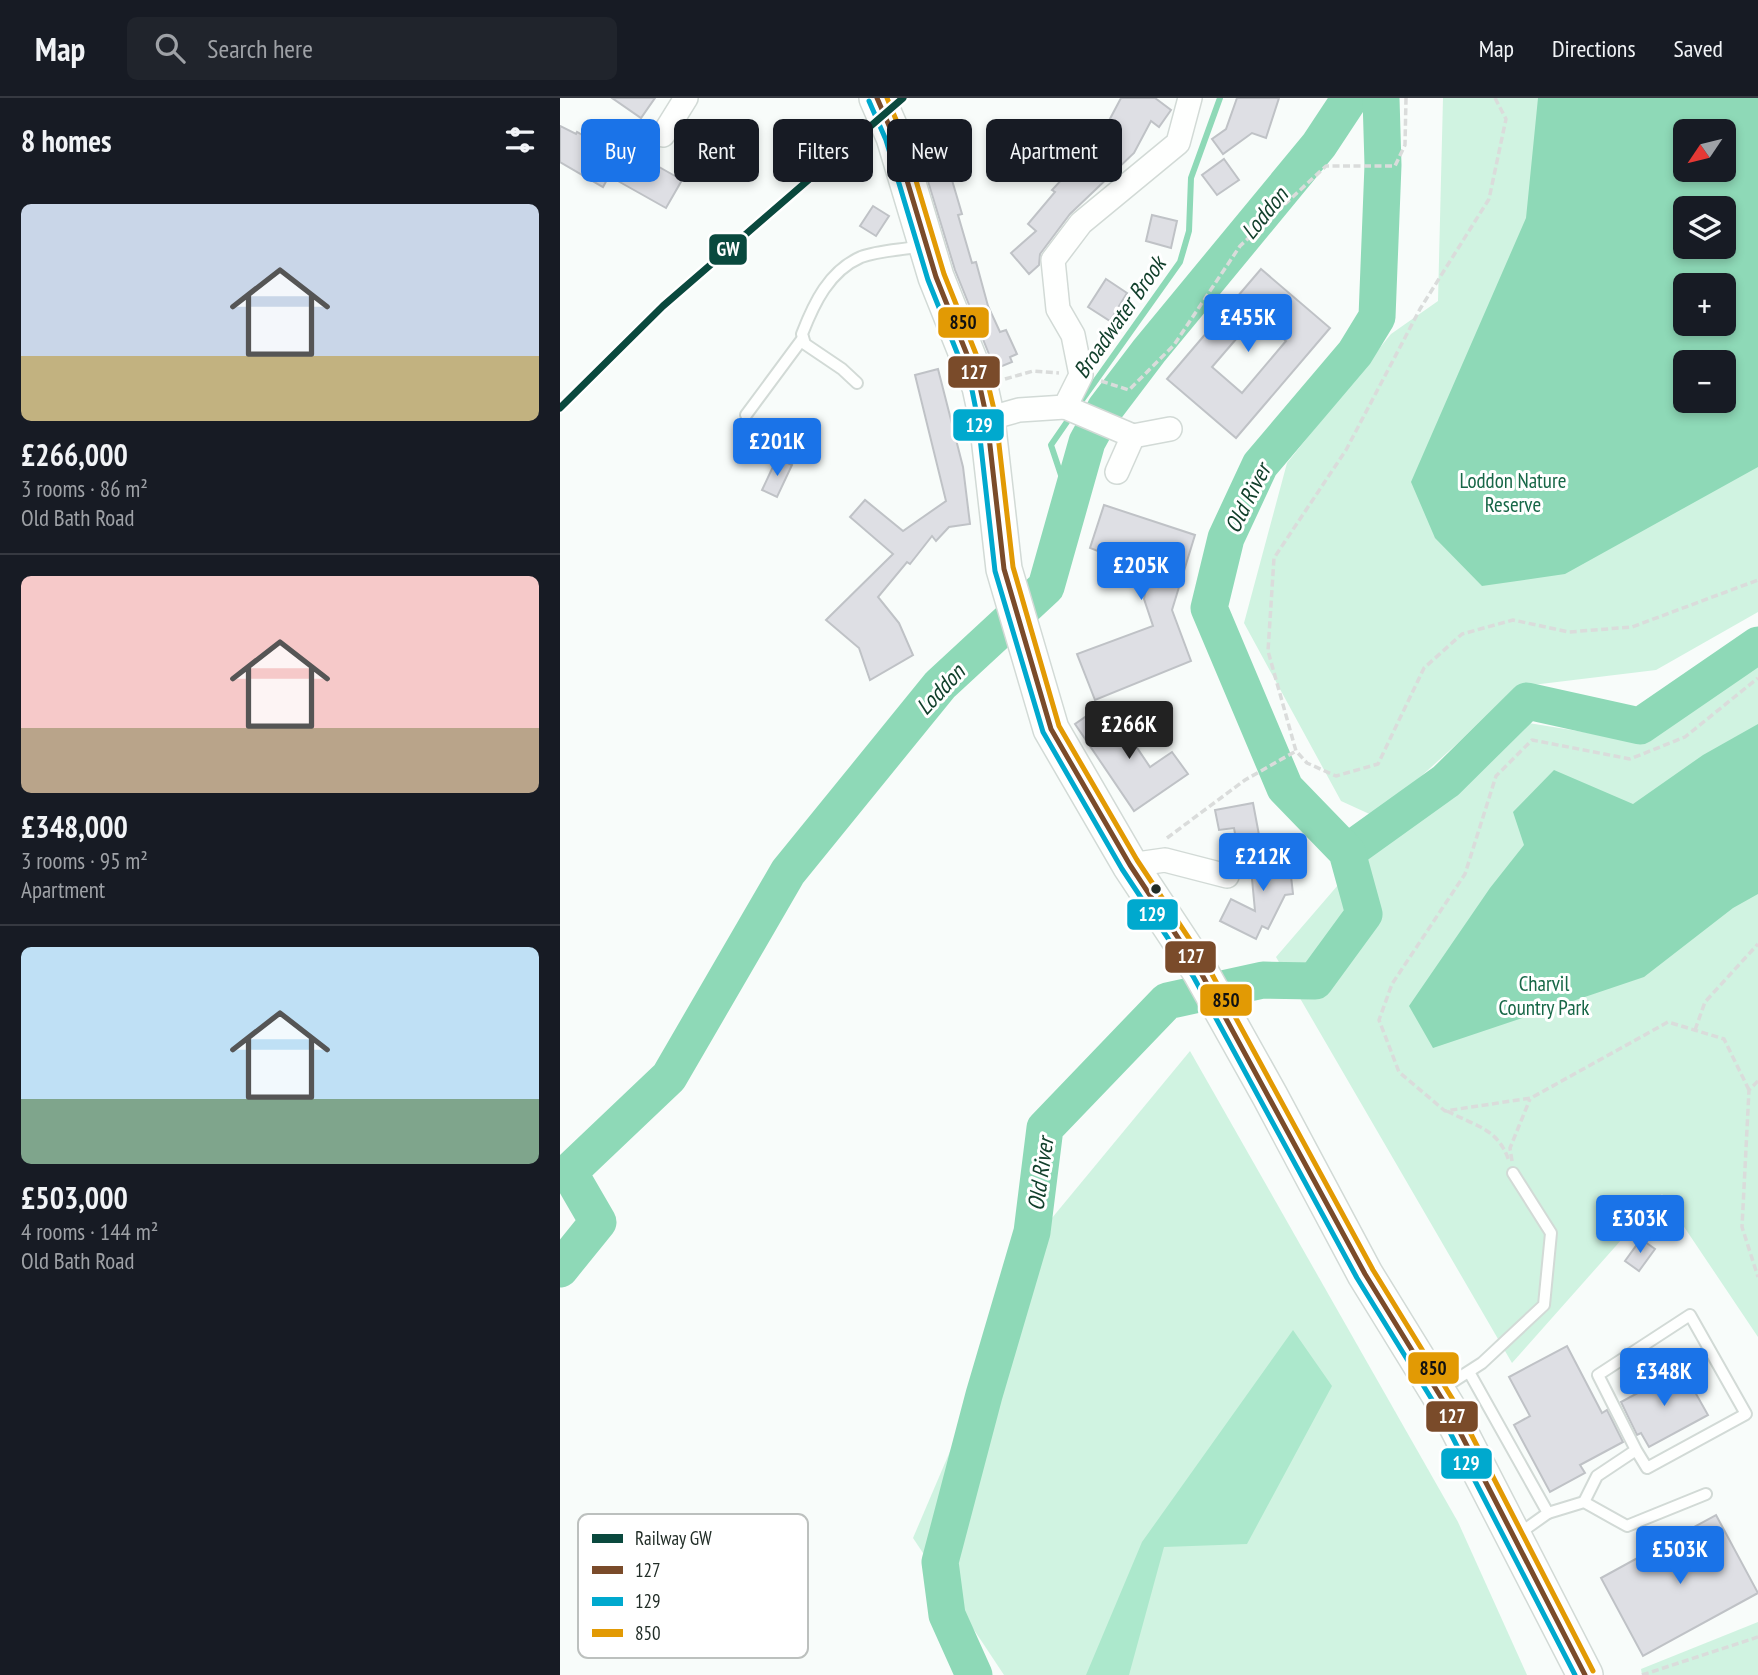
<!DOCTYPE html>
<html lang="en">
<head>
<meta charset="utf-8">
<style>
	body { margin:0; font-family:"PT Sans Narrow",sans-serif; background:#20242c; color:#f1f3f6; height:100vh; display:flex; flex-direction:column; font-size:26px; white-space:nowrap }
	* { box-sizing:border-box; margin:0 }
	p { font-size:23px; color:#9ea1a6 }
	.icon { flex:none; width:38px; height:38px; fill:none; stroke:currentColor; stroke-width:2; stroke-linecap:round; stroke-linejoin:round }
	.map { position:relative; flex:1; overflow:hidden }
	.side { display:flex; flex-direction:column; background:#171b24; width:560px }
	.side>* { flex:none }
	.hud { position:absolute; left:21px; top:21px; width:665px; height:63px; display:flex; gap:14px }
	.needle { width:46px; rotate:235deg }
	.fabs { position:absolute; left:1113px; top:21px; display:grid; gap:14px }
	.fabs a { display:grid; place-items:center; width:63px; height:63px; border-radius:10px; background:#171b24; box-shadow:0 4px 10px #0003; font-size:35px }
	.price { position:absolute; translate:-50% -60px; padding:0 16px; border-radius:7px; background:#1a73e8; color:#fff; font-size:23px; line-height:46px; filter:drop-shadow(0 2px 4px #0008) }
	.price::after { content:''; position:absolute; left:50%; top:42px; width:21px; height:16px; margin-left:-10px; background:inherit; clip-path:polygon(0 0,100% 0,50% 100%) }
	.price.selected { background:#222; color:#fff }
	ul { padding:0; list-style:none }
	li { display:grid; align-content:center; gap:14px; height:371px; padding:0 21px }
	li+li { border-top:2px solid #363941 }
	li span { display:grid; place-items:center; height:217px; border-radius:10px; color:#555 }
	li>.icon { margin-inline-start:auto }
	span .icon { width:126px; height:126px; fill:#fffc; stroke-width:1 }
	li b { font-size:30px }
	h2 { display:flex; justify-content:space-between; align-items:center; height:84px; padding:0 21px; font-size:30px }
	.pill { padding:0 24px; border-radius:10px; background:#171b24; box-shadow:0 4px 10px #0003; font-size:24px; line-height:63px }
	.pill.selected { background:#1a73e8; color:#fff }
	header { display:flex; align-items:center; gap:42px; box-sizing:border-box; height:98px; padding:0 35px; background:#171b24; border-bottom:2px solid #363941 }
	header strong { font-size:33px }
	nav { display:flex; gap:38px; margin-inline-start:auto; font-size:24px }
	.search { width:490px; height:63px; background:#20242c; display:flex; align-items:center; gap:18px; box-sizing:border-box; padding:0 24px; border-radius:10px; color:#9ea1a6; font-size:26px }
	main { display:flex; flex:1; min-height:0 }
	.map>svg:first-child { display:block }
	.green { fill:#d0f3e1; fill-rule:evenodd }
	.forest { fill:#ace8cc }
	.water { fill:#8ed9b7; fill-rule:evenodd }
	.lines { fill:none; stroke-linecap:round; stroke-linejoin:round }
	.stream { stroke:#8ed9b7; stroke-width:6 }
	.river { stroke:#8ed9b7; stroke-width:37 }
	.building { fill:#dedfe4; stroke:#bfc2c6; stroke-width:2; fill-rule:evenodd }
	.lane-casing { stroke:#d2dad6; stroke-width:14 }
	.street-casing { stroke:#d2dad6; stroke-width:26 }
	.primary-casing { stroke:#d2dad6; stroke-width:38 }
	.path { stroke:#dadcdb; stroke-width:3.5; stroke-dasharray:7 3.5; stroke-linecap:butt }
	.lane { stroke:#fefffe; stroke-width:10 }
	.street { stroke:#fefffe; stroke-width:23 }
	.primary { stroke:#fefffe; stroke-width:35 }
	.bus-1-casing { stroke:#fff; stroke-width:10 }
	.bus-2-casing { stroke:#fff; stroke-width:10 }
	.bus-3-casing { stroke:#fff; stroke-width:10 }
	.bus-1 { stroke:#7a4b2a; stroke-width:5 }
	.bus-2 { stroke:#00a9ce; stroke-width:5 }
	.bus-3 { stroke:#e29a04; stroke-width:5 }
	.rail-1-casing { stroke:#fff; stroke-width:12 }
	.rail-1 { stroke:#0a493e; stroke-width:7 }
	.bus-dot { fill:#212d27; stroke:#fff; stroke-width:2.5 }
	.labels { text-anchor:middle; dominant-baseline:central; stroke-width:6; stroke-linejoin:round; paint-order:stroke }
	.park-label { font-size:21px; fill:#176747; stroke:#fff }
	.water-label { font-size:23px; font-style:italic; fill:#12402c; stroke:#fff }
	.key { fill:#fff; stroke:#bcc0be; stroke-width:2 }
	.key-label { font-size:19px; fill:#212d27 }
	.line-badge { stroke:#fff; stroke-width:2.5 }
	.badge-label { font-size:19px; text-anchor:middle; font-weight:bold; fill:#fff }
	.pale-badge-label { font-size:19px; text-anchor:middle; font-weight:bold; fill:#111 }
</style>
</head>
<body>
<header>
<strong>Map</strong>
<div class="search"><svg class="icon" aria-label="search" viewBox="0 0 24 24"><circle cx="10" cy="10" r="6"/><path d="M15 15l6 6"/></svg>Search here</div>
<nav><a>Map</a><a>Directions</a><a>Saved</a></nav>
</header>
<main>
<section class="side">
<h2>8 homes<svg class="icon" aria-label="filters" viewBox="0 0 24 24"><path d="M4 7h16M4 17h16"/><circle cx="9" cy="7" r="2"/><circle cx="15" cy="17" r="2"/></svg></h2>
<ul>
<li><span style="background:linear-gradient(#c9d6e8 70%,#c2b280 0)"><svg class="icon" aria-label="home" viewBox="0 0 24 24"><path d="M3 11l9-7 9 7M6 9v11h12V9"/></svg></span><div><b>£266,000</b><p>3 rooms · 86 m²</p><p>Old Bath Road</p></div></li>
<li><span style="background:linear-gradient(#f6c9c9 70%,#b9a48a 0)"><svg class="icon" aria-label="home" viewBox="0 0 24 24"><path d="M3 11l9-7 9 7M6 9v11h12V9"/></svg></span><div><b>£348,000</b><p>3 rooms · 95 m²</p><p>Apartment</p></div></li>
<li><span style="background:linear-gradient(#bfe0f5 70%,#7fa58c 0)"><svg class="icon" aria-label="home" viewBox="0 0 24 24"><path d="M3 11l9-7 9 7M6 9v11h12V9"/></svg></span><div><b>£503,000</b><p>4 rooms · 144 m²</p><p>Old Bath Road</p></div></li>
</ul>
</section>
<div class="map">
<svg width="1198" height="1577" viewBox="0 0 1198 1577">
	<rect width="100%" height="100%" fill="#f8fcfa"/>
	<g class="green">
		<path d="M883,0H1198V514L1096,572L955,589L899,644L816,719L781,703L684,525L727,365L831,236L878,203ZM1125,33H1164V72H1125ZM1125,110H1164V149H1125ZM1125,187H1164V226H1125ZM1125,264H1164V303H1125Z"/>
		<polygon points="1198,563 1198,1239 1102,1096 952,1265 716,859 803,758 892,701 962,624 1079,643"/>
		<polygon points="630,953 898,1424 967,1577 444,1577 353,1440 487,1126"/>
		<polygon points="1198,1524 1198,1577 1082,1577 1081,1571"/>
	</g>
	<polygon class="forest" points="733,1232 772,1288 687,1446 604,1449 569,1577 526,1577 582,1444"/>
	<g class="water">
		<path d="M978,0H1198V369L1005,476L922,488L875,440L851,384L966,120ZM1125,33H1164V72H1125ZM1125,110H1164V149H1125ZM1125,187H1164V226H1125ZM1125,264H1164V303H1125Z"/>
		<polygon points="1198,626 1198,796 1173,810 1084,879 873,950 849,908 930,790 964,747 953,714 994,672 1073,706 1143,657"/>
	</g>
	<g class="lines">
		<g class="stream">
			<polyline points="517,309 620,164 629,133 631,80 660,0"/>
			<polyline points="511,407 491,347 511,318"/>
		</g>
		<g class="river">
			<polyline points="787,754 886,683 967,603 1080,628 1198,547"/>
			<polyline points="0,1171 38,1124 9,1074 109,979 228,774 380,587 486,489 527,344 545,311 589,253 759,47 790,0"/>
			<polyline points="414,1577 387,1517 380,1464 424,1297 472,1134 485,1030 607,903 703,882 755,883 804,816 787,754 725,690 649,510 666,440 700,367 795,255 817,219 823,67 821,0"/>
		</g>
	</g>
	<g class="building">
		<polygon points="52,0 95,0 81,20"/>
		<polygon points="561,0 595,0 611,12 599,29 591,23 574,55 510,116 480,156 479,167 469,176 451,155 476,133 468,126 495,94 492,92 518,64 514,59 544,32"/>
		<polygon points="677,0 719,0 706,40 692,35 663,56 652,41 666,31"/>
		<polygon points="0,28 16,36 17,34 65,62 71,53 122,82 106,110 49,78 43,89 0,64"/>
		<polygon points="380,51 381,55 390,53 395,70 389,72 402,116 398,117 412,165 416,164 428,208 440,234 446,232 457,256 450,259 452,264 435,271 395,172 360,57"/>
		<polygon points="664,61 679,82 657,97 642,77"/>
		<polygon points="313,108 329,118 316,138 300,128"/>
		<polygon points="592,117 617,123 611,150 586,143"/>
		<path d="M701,171L770,230L676,340L607,281ZM696,218L726,243L682,295L652,269Z"/>
		<polygon points="546,181 567,195 550,223 528,209"/>
		<polygon points="378,271 403,369 410,426 389,429 376,443 372,438 350,466 347,464 318,499 339,525 353,557 310,582 299,550 266,522 333,456 290,419 305,402 343,433 386,403 355,277"/>
		<polygon points="217,360 232,367 217,399 202,392"/>
		<polygon points="544,407 635,437 612,512 631,563 535,602 517,556 593,528 584,501 589,473 530,450"/>
		<polygon points="541,608 563,642 569,638 590,669 612,654 628,676 574,713 515,626"/>
		<polygon points="693,705 699,737 676,741 674,730 659,732 655,712"/>
		<polygon points="727,742 733,796 725,797 708,831 702,828 696,841 660,823 671,801 695,813 691,770 708,768 706,744"/>
		<polygon points="1081,1141 1095,1151 1079,1173 1065,1163"/>
		<polygon points="1007,1248 1042,1315 1047,1312 1063,1344 1020,1367 1025,1375 990,1394 954,1327 970,1318 949,1279"/>
		<polygon points="1122,1271 1148,1317 1089,1349 1081,1335 1077,1337 1061,1304"/>
		<polygon points="1156,1417 1198,1495 1083,1558 1041,1480"/>
	</g>
	<g class="lines">
		<g class="lane-casing">
			<g id="lane">
				<path d="M297,285L282,271L245,246L242,236C254,205 269,173 301,159C319,152 343,152 361,148"/>
				<polyline points="186,317 243,240"/>
				<polyline points="909,1274 988,1415 957,1437"/>
				<polyline points="880,1292 922,1265 984,1207 991,1135 953,1075"/>
				<polyline points="1024,1404 1037,1378 1076,1352 1038,1277 1130,1217 1186,1316 1087,1370 1076,1352"/>
				<polyline points="988,1415 1024,1404 1067,1428 1146,1396"/>
			</g>
		</g>
		<g class="street-casing">
			<g id="street">
				<polyline points="103,37 126,0"/>
				<polyline points="505,309 573,338"/>
				<polyline points="427,321 459,312 505,309 521,277 513,237 498,211 493,162 521,125 618,45 630,0"/>
				<polyline points="573,338 610,331"/>
				<polyline points="557,374 573,338"/>
				<polyline points="570,767 605,762 667,778"/>
			</g>
		</g>
		<g class="primary-casing">
			<polyline id="primary" points="317,0 334,39 376,179 420,289 427,321 444,471 491,631 570,767 640,873 710,998 805,1176 887,1309 1025,1577"/>
		</g>
		<g class="path">
			<polyline points="935,0 946,21 929,101 860,211 786,352 714,460 708,553 736,653 747,665 776,678 818,666 864,570 902,536 953,522 1009,534 1072,529 1198,482"/>
			<polyline points="445,281 473,273 499,275"/>
			<polyline points="541,283 569,292 614,247 680,148 766,68 835,68 845,47 846,0"/>
			<polyline points="607,740 685,682 736,653"/>
			<polyline points="1135,932 1145,904 1198,846"/>
			<polyline points="1198,983 1189,992 1182,1129 1198,1179"/>
			<polyline points="1189,992 1164,941 1108,924 971,1000 885,1013 839,974 819,922 832,886 905,776 936,678 972,642 1070,661 1125,639 1198,580"/>
			<path d="M887,1013C915,1028 938,1030 949,1063"/>
			<polyline points="952,1063 950,1050 970,1001"/>
			<polyline points="1082,1577 1198,1539"/>
		</g>
		<use href="#lane" class="lane"/>
		<use href="#street" class="street"/>
		<use href="#primary" class="primary"/>
		<g class="bus-1-casing">
			<polyline id="bus-1" points="317,0 334,39 376,179 420,289 427,321 444,471 491,631 570,767 640,873 805,1176 887,1309 1025,1577"/>
		</g>
		<g class="bus-2-casing">
			<polyline id="bus-2" points="309,3 326,42 368,182 412,292 418,322 435,473 483,634 562,771 633,878 797,1180 879,1313 1015,1577"/>
		</g>
		<g class="bus-3-casing">
			<polyline id="bus-3" points="327,0 342,36 384,176 428,286 436,320 453,469 499,628 577,762 648,869 813,1172 895,1305 1033,1573"/>
		</g>
		<use href="#bus-1" class="bus-1"/>
		<use href="#bus-2" class="bus-2"/>
		<use href="#bus-3" class="bus-3"/>
		<g class="rail-1-casing">
			<polyline id="rail-1" points="0,310 103,208 343,0"/>
		</g>
		<use href="#rail-1" class="rail-1"/>
	</g>
	<circle class="bus-dot" cx="596" cy="791" r="6"/>
	<g class="labels">
		<g class="park-label">
			<text x="953" y="382">Loddon Nature<tspan x="953" dy="24">Reserve</tspan></text>
			<text x="984" y="885">Charvil<tspan x="984" dy="24">Country Park</tspan></text>
		</g>
		<g class="water-label">
			<text transform="translate(704 115) rotate(-51)">Loddon</text>
			<text transform="translate(559 219) rotate(-55)">Broadwater Brook</text>
			<text transform="translate(687 400) rotate(-63)">Old River</text>
			<text transform="translate(380 591) rotate(-47)">Loddon</text>
			<text transform="translate(480 1076) rotate(-82)">Old River</text>
		</g>
	</g>
	<rect x="18" y="1416" width="230" height="144" rx="10" class="key"/>
	<rect x="32" y="1436" width="31" height="9" fill="#0a493e"/>
	<rect x="32" y="1468" width="31" height="8" fill="#7a4b2a"/>
	<rect x="32" y="1499" width="31" height="9" fill="#00a9ce"/>
	<rect x="32" y="1531" width="31" height="8" fill="#e29a04"/>
	<g class="key-label">
		<text x="75" y="1447">Railway GW</text>
		<text x="75" y="1479">127</text>
		<text x="75" y="1510">129</text>
		<text x="75" y="1542">850</text>
	</g>
	<g class="line-badge">
		<rect x="148" y="135" width="40" height="33" rx="7" fill="#0a493e"/>
		<rect x="377" y="208" width="53" height="33" rx="7" fill="#e29a04"/>
		<rect x="387" y="257" width="54" height="34" rx="7" fill="#7a4b2a"/>
		<rect x="392" y="310" width="53" height="34" rx="7" fill="#00a9ce"/>
		<rect x="566" y="800" width="53" height="33" rx="7" fill="#00a9ce"/>
		<rect x="604" y="842" width="53" height="34" rx="7" fill="#7a4b2a"/>
		<rect x="639" y="885" width="54" height="34" rx="7" fill="#e29a04"/>
		<rect x="847" y="1253" width="53" height="34" rx="7" fill="#e29a04"/>
		<rect x="865" y="1302" width="54" height="33" rx="7" fill="#7a4b2a"/>
		<rect x="880" y="1349" width="53" height="33" rx="7" fill="#00a9ce"/>
	</g>
	<g class="badge-label">
		<text x="168" y="158">GW</text>
		<text x="414" y="281">127</text>
		<text x="419" y="334">129</text>
		<text x="592" y="823">129</text>
		<text x="631" y="865">127</text>
		<text x="892" y="1325">127</text>
		<text x="906" y="1372">129</text>
	</g>
	<g class="pale-badge-label">
		<text x="403" y="231">850</text>
		<text x="666" y="909">850</text>
		<text x="873" y="1277">850</text>
	</g>
</svg>
<div class="fabs">
<a><svg class="needle" viewBox="-14 -14 28 28"><path d="M0-13l5 13h-10z" fill="#e53935"/><path d="M0 13l5-13h-10z" fill="#9ea1a6"/></svg></a>
<a><svg class="icon" aria-label="layers" viewBox="0 0 24 24"><path d="M12 4l9 5-9 5-9-5zM3 14l9 5 9-5"/></svg></a>
<a>+</a>
<a>−</a>
</div>
<b class="price" style="left:688px;top:256px">£455K</b>
<b class="price" style="left:217px;top:380px">£201K</b>
<b class="price" style="left:581px;top:504px">£205K</b>
<b class="price selected" style="left:569px;top:663px">£266K</b>
<b class="price" style="left:703px;top:795px">£212K</b>
<b class="price" style="left:1080px;top:1157px">£303K</b>
<b class="price" style="left:1104px;top:1310px">£348K</b>
<b class="price" style="left:1120px;top:1488px">£503K</b>
<div class="hud">
<a class="pill selected">Buy</a>
<a class="pill">Rent</a>
<a class="pill">Filters</a>
<a class="pill">New</a>
<a class="pill">Apartment</a>
</div>
</div>
</main>
</body>
</html>
